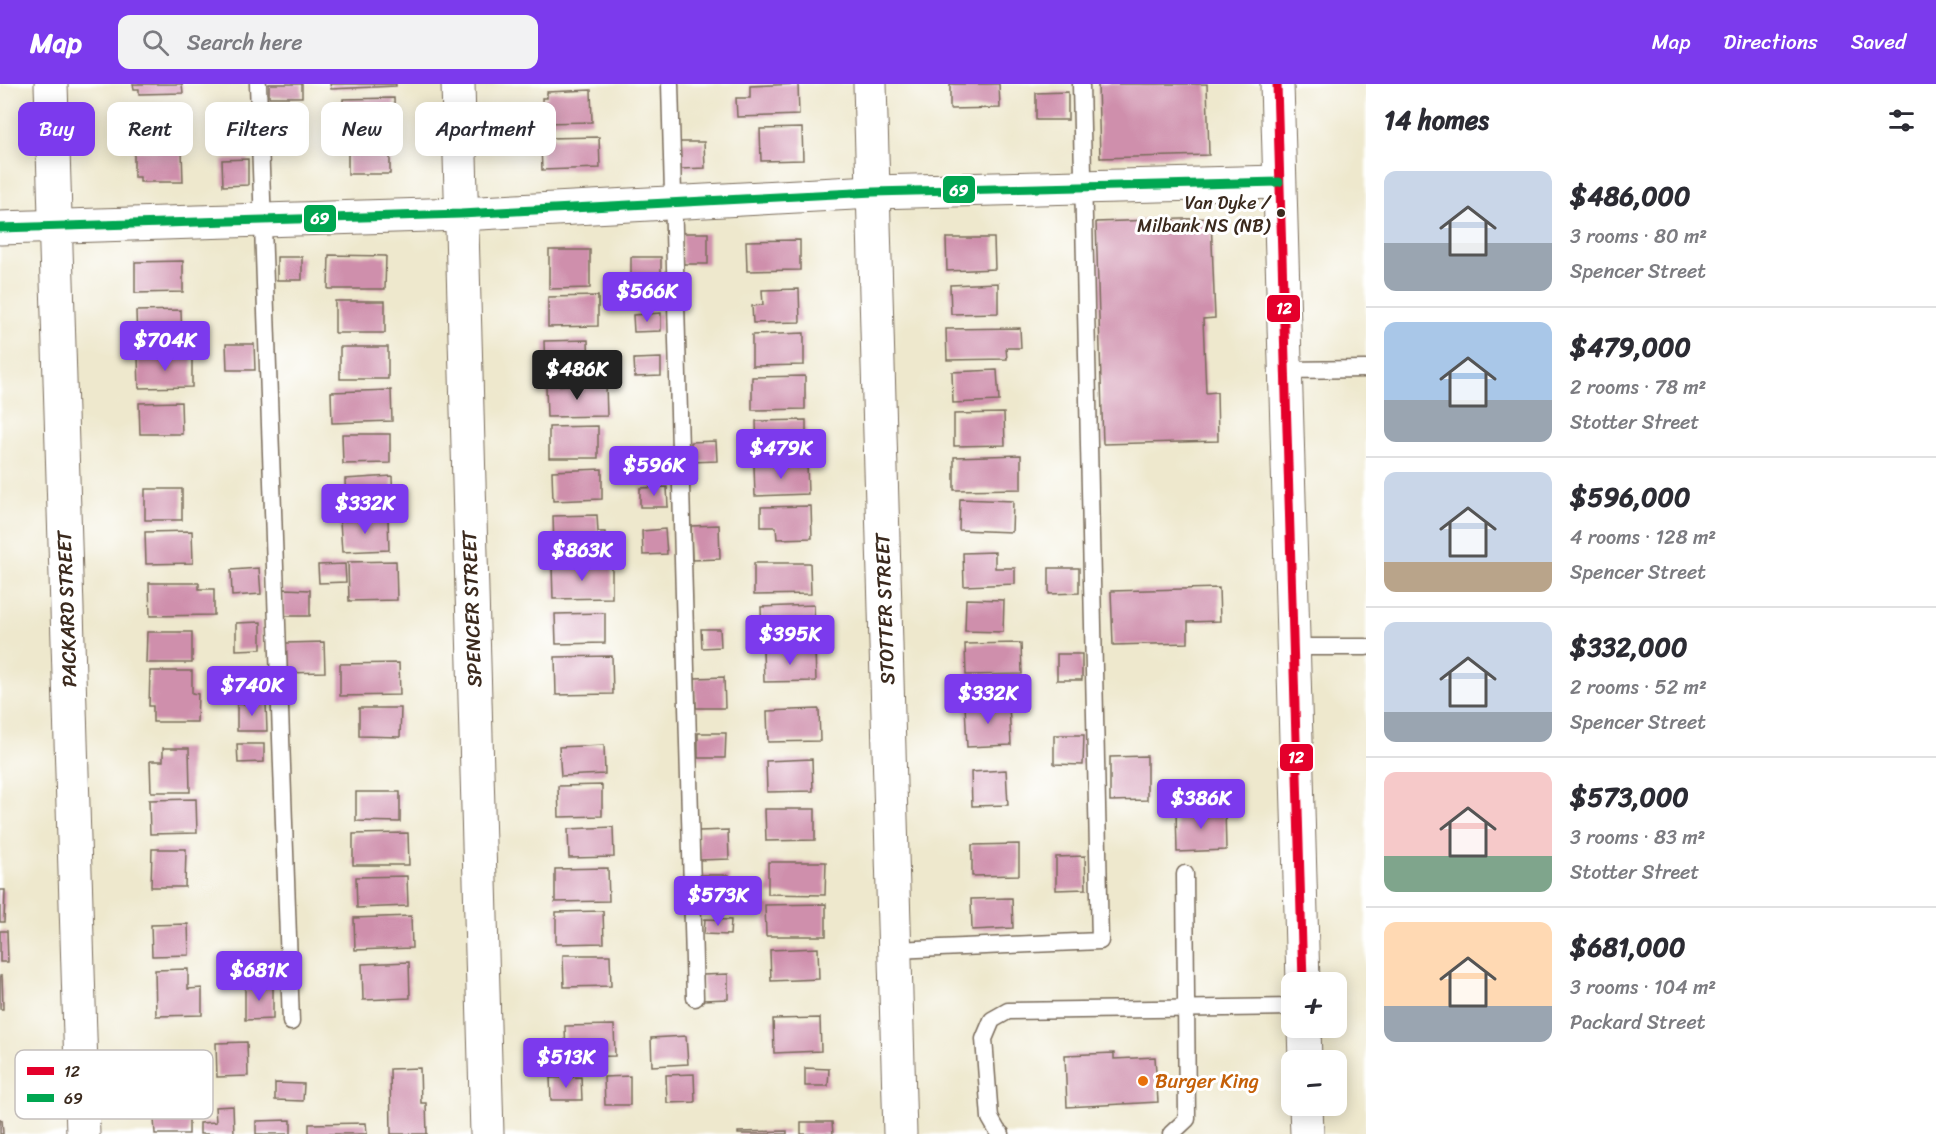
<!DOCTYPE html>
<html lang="en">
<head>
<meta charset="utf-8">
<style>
	body { margin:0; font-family:Sriracha,sans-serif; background:#f2f2f3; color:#2b2b33; height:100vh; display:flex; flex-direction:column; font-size:22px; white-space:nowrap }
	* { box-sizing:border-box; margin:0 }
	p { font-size:20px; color:#7c7c81 }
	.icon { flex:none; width:33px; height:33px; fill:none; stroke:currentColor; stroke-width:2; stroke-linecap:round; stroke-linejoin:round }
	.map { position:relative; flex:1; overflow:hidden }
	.panel { display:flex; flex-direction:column; background:#fff; width:570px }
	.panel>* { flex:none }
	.banner { position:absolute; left:18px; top:18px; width:570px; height:54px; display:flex; gap:12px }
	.controls { position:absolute; left:1281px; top:888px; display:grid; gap:12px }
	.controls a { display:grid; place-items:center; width:66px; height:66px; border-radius:12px; background:#fff; box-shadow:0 3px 15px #0003; font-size:30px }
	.price { position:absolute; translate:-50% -51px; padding:0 14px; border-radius:6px; background:#7c3aed; color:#fff; font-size:20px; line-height:39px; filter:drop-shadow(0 2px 3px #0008) }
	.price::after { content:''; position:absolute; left:50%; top:36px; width:18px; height:14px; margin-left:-9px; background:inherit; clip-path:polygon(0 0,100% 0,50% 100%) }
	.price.active { background:#222; color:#fff }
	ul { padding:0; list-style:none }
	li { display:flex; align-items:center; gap:18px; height:150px; padding:0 18px }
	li+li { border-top:2px solid #e1e1e2 }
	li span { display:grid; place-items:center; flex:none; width:168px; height:120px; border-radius:12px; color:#555 }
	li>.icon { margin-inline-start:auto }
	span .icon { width:72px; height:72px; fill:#fffc; stroke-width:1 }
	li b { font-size:26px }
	h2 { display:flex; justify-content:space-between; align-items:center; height:72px; padding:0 18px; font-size:26px }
	.chip { padding:0 21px; border-radius:12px; background:#fff; box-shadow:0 3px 15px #0003; font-size:21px; line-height:54px }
	.chip.active { background:#7c3aed; color:#fff }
	header { display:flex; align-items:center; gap:36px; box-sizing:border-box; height:84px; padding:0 30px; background:#7c3aed; color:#fff }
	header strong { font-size:28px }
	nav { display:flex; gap:33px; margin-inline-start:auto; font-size:21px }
	.search { width:420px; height:54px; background:#f2f2f3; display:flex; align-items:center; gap:15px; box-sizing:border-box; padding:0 21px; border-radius:12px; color:#7c7c81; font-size:22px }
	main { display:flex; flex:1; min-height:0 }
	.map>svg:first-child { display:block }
	.building { fill:#cf8fac }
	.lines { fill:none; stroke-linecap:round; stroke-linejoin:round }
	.lane-casing { stroke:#7a6c5b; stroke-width:19 }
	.street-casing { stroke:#7a6c5b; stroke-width:35 }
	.primary-casing { stroke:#7a6c5b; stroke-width:35 }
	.lane { stroke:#fff; stroke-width:16 }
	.street { stroke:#fff; stroke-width:33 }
	.primary { stroke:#fff; stroke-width:33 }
	.bus-1-casing { stroke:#fff; stroke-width:14 }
	.bus-2-casing { stroke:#fff; stroke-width:14 }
	.bus-1 { stroke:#e4002b; stroke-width:9 }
	.bus-2 { stroke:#00a651; stroke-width:9 }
	.bus-dot { fill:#3b2a1e; stroke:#fff; stroke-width:2 }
	.food-dot { fill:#e8710a; stroke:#fff; stroke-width:2 }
	.labels { text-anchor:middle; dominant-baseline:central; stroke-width:6; stroke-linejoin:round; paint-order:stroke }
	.bus-label { font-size:18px; fill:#3b2a1e; stroke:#fff; text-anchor:end }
	.street-label { font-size:20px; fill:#3b2a1e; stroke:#fff }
	.food-label { font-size:20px; fill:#c56008; stroke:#fff; text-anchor:start }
	.key { fill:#fff; stroke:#c4bfbc; stroke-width:1.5 }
	.key-label { font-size:16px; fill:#3b2a1e }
	.line-badge { stroke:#fff; stroke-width:2 }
	.badge-label { font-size:16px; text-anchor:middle; font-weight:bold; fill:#fff }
</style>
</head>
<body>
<header>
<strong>Map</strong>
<div class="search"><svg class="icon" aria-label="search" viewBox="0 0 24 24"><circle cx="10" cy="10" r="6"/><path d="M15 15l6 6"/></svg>Search here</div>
<nav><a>Map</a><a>Directions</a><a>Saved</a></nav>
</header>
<main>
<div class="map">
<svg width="1366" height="1050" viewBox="0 0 1366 1050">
	<rect width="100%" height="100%" fill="#fff"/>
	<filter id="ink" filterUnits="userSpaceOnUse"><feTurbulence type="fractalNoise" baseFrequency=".0167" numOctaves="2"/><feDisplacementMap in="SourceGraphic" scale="12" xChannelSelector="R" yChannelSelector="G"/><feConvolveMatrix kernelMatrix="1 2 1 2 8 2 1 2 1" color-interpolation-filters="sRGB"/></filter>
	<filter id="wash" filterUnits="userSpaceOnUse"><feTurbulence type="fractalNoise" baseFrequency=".008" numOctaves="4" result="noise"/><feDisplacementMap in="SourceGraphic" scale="24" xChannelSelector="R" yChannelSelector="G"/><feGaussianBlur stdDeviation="1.35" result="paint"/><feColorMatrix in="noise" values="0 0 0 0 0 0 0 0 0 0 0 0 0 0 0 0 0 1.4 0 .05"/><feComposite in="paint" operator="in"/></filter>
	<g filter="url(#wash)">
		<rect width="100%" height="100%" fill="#eee8cd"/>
		<g id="blocks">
			<g class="building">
				<polygon points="133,0 182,0 183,9 139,10 139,5 134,5"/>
				<rect x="269" y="0" width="33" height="13"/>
				<polygon points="330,0 396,0 396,2 331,5"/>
				<polygon points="798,0 799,31 737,33 736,14 750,14 750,2"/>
				<polygon points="950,0 999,0 1000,24 950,25"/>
				<polygon points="1098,0 1207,0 1209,71 1100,74"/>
				<polygon points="591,6 592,38 543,39 542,14 547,14 547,8"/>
				<polygon points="1068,8 1068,36 1036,36 1036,9"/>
				<polygon points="394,14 395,45 343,46 343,15"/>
				<polygon points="182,22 182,54 139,55 139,49 133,50 133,24"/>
				<polygon points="242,33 243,58 217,59 216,34"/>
				<polygon points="802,44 803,76 761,77 760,45"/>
				<polygon points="599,53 600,84 542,86 541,61 547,60 546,54"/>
				<rect x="348" y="57" width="42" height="33"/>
				<polygon points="680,58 704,58 705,84 681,85"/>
				<polygon points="182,66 183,98 140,98 140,93 134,93 134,67"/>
				<polygon points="248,75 248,101 223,102 222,76"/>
				<polygon points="1211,134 1215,234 1203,235 1206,309 1217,308 1218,357 1103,360 1096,138"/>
				<polygon points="683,149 708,149 708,180 682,180"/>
				<polygon points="946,154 994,154 995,185 947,187"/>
				<polygon points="800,156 800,186 747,187 746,157"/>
				<polygon points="549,166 590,166 590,204 549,205"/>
				<polygon points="329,171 386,172 385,205 328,205"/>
				<rect x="277" y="173" width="25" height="23"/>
				<polygon points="631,173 661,173 661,203 631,204"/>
				<polygon points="183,177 183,208 135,209 135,178"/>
				<polygon points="998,199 998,229 951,230 950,201"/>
				<polygon points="799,205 800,238 753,239 752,222 763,221 762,206"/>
				<polygon points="598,212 598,242 548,243 548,213"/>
				<rect x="335" y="217" width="50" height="32"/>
				<polygon points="181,226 182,257 137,258 136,227"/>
				<polygon points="661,229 661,247 634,248 633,231"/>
				<polygon points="1020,244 1021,264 1006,264 1007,275 947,276 946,245"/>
				<polygon points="804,249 804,281 752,282 752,251"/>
				<polygon points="588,256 589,287 545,289 544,257"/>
				<polygon points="226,260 254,260 255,286 227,286"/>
				<rect x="340" y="263" width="48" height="32"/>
				<polygon points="192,273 192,303 139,304 138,274"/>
				<polygon points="661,274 661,292 635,293 634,275"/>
				<polygon points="997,286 999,317 953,319 952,288"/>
				<polygon points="805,292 805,325 752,326 752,293"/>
				<polygon points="606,300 607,332 547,333 546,302"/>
				<polygon points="391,306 392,337 332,339 331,308"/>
				<polygon points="181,318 182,350 140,350 139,319"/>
				<polygon points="1004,329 1005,361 954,362 954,330"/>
				<polygon points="806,336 806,368 757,369 756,337"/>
				<polygon points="598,342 598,374 549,374 549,343"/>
				<polygon points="342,350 390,350 390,379 343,380"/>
				<polygon points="716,357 717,377 691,378 691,358"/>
				<polygon points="1021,371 1021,405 954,406 954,373"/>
				<polygon points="807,379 808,410 755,412 754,381"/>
				<polygon points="602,385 602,415 553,417 552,387"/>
				<polygon points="392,392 393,424 346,426 345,395"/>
				<polygon points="667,403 668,423 640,423 640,404"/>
				<rect x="145" y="405" width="37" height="31"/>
				<polygon points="960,415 1013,417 1012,448 959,446"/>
				<polygon points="811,422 812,454 777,455 776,443 761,443 761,423"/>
				<polygon points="597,431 598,448 605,448 605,463 554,464 553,432"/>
				<polygon points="388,435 389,466 342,468 340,437"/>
				<polygon points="719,441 720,475 692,476 691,442"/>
				<polygon points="665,445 667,470 643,471 642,447"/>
				<polygon points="192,447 193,479 146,480 145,448"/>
				<polygon points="995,468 995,484 1015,484 1015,500 964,502 963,469"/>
				<polygon points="396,477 397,516 349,517 348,478"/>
				<polygon points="754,479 810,479 811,510 754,511"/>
				<polygon points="345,480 346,498 319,499 318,481"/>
				<polygon points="612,481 612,514 553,515 552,482"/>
				<polygon points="259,484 261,510 232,512 231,486"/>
				<polygon points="1049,484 1079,484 1079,509 1049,510"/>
				<polygon points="149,499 199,499 199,505 214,505 214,531 150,532"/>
				<polygon points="1219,504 1220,537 1188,538 1188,559 1113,561 1111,507"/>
				<polygon points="284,505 310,506 310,532 284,532"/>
				<polygon points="966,515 1004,516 1003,548 965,547"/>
				<polygon points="814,521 815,553 762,554 761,523"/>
				<polygon points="605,529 605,559 556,560 555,530"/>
				<polygon points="261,538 261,565 236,566 236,539"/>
				<polygon points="701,545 720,545 721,563 702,564"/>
				<polygon points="147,548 192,548 192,579 146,579"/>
				<polygon points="324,558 325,588 287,589 286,559"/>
				<polygon points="1021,559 1022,590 966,591 965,560"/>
				<polygon points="815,565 816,597 764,598 763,566"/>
				<rect x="1057" y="570" width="25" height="26"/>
				<polygon points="612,572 613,610 556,611 555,573"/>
				<polygon points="399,579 400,611 340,612 340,580"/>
				<polygon points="150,587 192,587 192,609 198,610 197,638 153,638 153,622 149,622"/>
				<polygon points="724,593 725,624 696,624 695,594"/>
				<polygon points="266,619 267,647 237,647 237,620"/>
				<polygon points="1009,620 1011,661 967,663 965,621"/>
				<polygon points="359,624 401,624 400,653 359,652"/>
				<polygon points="819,625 820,657 768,658 767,627"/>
				<polygon points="698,649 726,649 725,674 698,674"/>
				<polygon points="1054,651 1084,651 1083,681 1054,680"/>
				<polygon points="237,660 264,660 264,678 238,679"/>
				<polygon points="604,661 605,690 561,692 559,663"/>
				<polygon points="163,664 189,664 190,708 151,708 150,677 163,677"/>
				<polygon points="1147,672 1147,716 1110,717 1110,673"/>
				<polygon points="812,675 813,707 767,708 766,677"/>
				<polygon points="1006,686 1008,721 972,722 971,688"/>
				<polygon points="602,701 602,732 559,733 558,702"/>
				<polygon points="356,708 400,708 400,738 356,737"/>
				<polygon points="196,715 197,749 150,750 149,716"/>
				<polygon points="1225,724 1226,766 1177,768 1176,726"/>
				<polygon points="765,725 815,725 815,756 766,757"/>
				<polygon points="613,743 614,773 569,774 568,745"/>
				<polygon points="728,746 729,775 699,776 699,747"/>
				<polygon points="408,749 409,781 353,781 353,750"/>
				<polygon points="1019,760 1019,791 972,792 972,761"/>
				<polygon points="152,765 186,765 185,803 151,803"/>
				<polygon points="1085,772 1086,805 1056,806 1056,773"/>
				<polygon points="768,778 826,778 825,811 768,810"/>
				<polygon points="608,784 609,817 555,818 555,785"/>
				<rect x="699" y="791" width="30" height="28"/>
				<polygon points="407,792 408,822 357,824 356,793"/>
				<polygon points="0,806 5,806 4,838 0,838"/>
				<polygon points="1012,814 1013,844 972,846 971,815"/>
				<polygon points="826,820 826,852 766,852 765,821"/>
				<polygon points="603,827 604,859 556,860 556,828"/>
				<polygon points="411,832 412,864 355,866 354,834"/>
				<polygon points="705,835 731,836 730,851 704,850"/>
				<polygon points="188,840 189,871 152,872 151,841"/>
				<polygon points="0,847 7,847 8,878 0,878"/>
				<polygon points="818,864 819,895 771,897 770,866"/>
				<polygon points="563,871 610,871 611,902 564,903"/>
				<polygon points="409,878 410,914 363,916 362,880"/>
				<polygon points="188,885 188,905 202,904 202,931 156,932 155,886"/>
				<polygon points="728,890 728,915 703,916 703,891"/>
				<polygon points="0,892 2,892 3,925 0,925"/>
				<polygon points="273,900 273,935 245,936 245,901"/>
				<polygon points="820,934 821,967 774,969 773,935"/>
				<polygon points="614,941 615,972 566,973 565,942"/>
				<polygon points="686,952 688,980 652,982 651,954"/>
				<polygon points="247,958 248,992 217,993 216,959"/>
				<polygon points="1114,969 1114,975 1155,973 1158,1018 1067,1023 1065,971"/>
				<polygon points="420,984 421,1019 426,1019 427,1050 391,1050 390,985"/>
				<polygon points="805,984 829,985 828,1002 805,1002"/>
				<polygon points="694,990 695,1018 667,1019 666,991"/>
				<polygon points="630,992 630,1021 605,1021 604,993"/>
				<polygon points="581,993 582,1016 551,1016 550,994"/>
				<polygon points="188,997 189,1024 172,1025 172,1034 189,1034 189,1050 155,1050 154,1034 159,1034 158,998"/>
				<polygon points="275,999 304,1000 303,1017 275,1016"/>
				<polygon points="233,1022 234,1050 200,1050 200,1039 216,1038 215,1023"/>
				<polygon points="0,1036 2,1036 3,1050 0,1050"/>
				<polygon points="291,1036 291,1050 256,1050 256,1037"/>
				<polygon points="801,1038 832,1038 833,1050 801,1050"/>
				<polygon points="366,1039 367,1050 309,1050 309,1040"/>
				<polygon points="787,1047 787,1050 738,1050 738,1048"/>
			</g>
		</g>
	</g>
	<g filter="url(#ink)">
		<use href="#blocks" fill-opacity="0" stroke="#7a6c5b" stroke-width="1.5"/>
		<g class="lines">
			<g class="lane-casing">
				<g id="lane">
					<polyline points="258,0 291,938"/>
					<polyline points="670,0 695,914"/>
					<polyline points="1285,286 1366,285"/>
					<polyline points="1293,563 1366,563"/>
					<polyline points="895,866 1100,857 1081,0"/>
					<polyline points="1001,1050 998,1048 990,1034 984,955 992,936 1008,927 1292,923"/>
					<polyline points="1171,1050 1187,1035 1185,790"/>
				</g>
			</g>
			<g class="street-casing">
				<g id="street">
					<polyline points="51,0 83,1050"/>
					<polyline points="458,0 487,1050"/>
					<polyline points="870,0 900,1050"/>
					<polyline points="0,144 461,130 873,108 1279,98"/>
				</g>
			</g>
			<g class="primary-casing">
				<g id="primary">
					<polyline points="1277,0 1303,898"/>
					<polyline points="1304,944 1305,976"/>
					<polyline points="1306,1022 1307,1050"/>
				</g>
			</g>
			<use href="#lane" class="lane"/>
			<use href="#street" class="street"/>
			<use href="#primary" class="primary"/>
			<g class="bus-1-casing">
				<polyline id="bus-1" points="1277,0 1303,898"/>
			</g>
			<g class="bus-2-casing">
				<polyline id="bus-2" points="0,144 461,130 873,108 1279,98"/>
			</g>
			<use href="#bus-1" class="bus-1"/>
			<use href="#bus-2" class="bus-2"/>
		</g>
	</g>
	<circle class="bus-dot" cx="1281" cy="129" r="5"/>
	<circle class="food-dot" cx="1143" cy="997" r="6"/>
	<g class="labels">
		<g class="bus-label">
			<text x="1270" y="119">Van Dyke /<tspan x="1270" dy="23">Milbank NS (NB)</tspan></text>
		</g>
		<g class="street-label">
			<text transform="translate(67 525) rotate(-92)">PACKARD STREET</text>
			<text transform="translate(472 525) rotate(-92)">SPENCER STREET</text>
			<text transform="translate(885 525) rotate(-92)">STOTTER STREET</text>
		</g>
		<g class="food-label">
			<text x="1155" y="997">Burger King</text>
		</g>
	</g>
	<rect x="15" y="966" width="198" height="69" rx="9" class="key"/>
	<rect x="27" y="983" width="27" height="8" fill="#e4002b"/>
	<rect x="27" y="1010" width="27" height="8" fill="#00a651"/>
	<g class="key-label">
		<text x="64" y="993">12</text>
		<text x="64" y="1020">69</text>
	</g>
	<g class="line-badge">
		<rect x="942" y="91" width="34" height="29" rx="6" fill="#00a651"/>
		<rect x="303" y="120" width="34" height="29" rx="6" fill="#00a651"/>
		<rect x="1266" y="210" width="35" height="29" rx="6" fill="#e4002b"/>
		<rect x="1279" y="659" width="35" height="29" rx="6" fill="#e4002b"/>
	</g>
	<g class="badge-label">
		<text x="959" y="112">69</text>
		<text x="320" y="140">69</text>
		<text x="1284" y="230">12</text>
		<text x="1296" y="679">12</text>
	</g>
</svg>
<div class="controls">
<a>+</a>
<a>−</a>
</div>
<b class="price" style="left:647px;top:239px">$566K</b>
<b class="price" style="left:165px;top:288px">$704K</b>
<b class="price active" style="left:577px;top:317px">$486K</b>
<b class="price" style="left:781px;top:396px">$479K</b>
<b class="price" style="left:654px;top:413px">$596K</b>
<b class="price" style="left:365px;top:451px">$332K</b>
<b class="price" style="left:582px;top:498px">$863K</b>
<b class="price" style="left:790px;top:582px">$395K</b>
<b class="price" style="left:252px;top:633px">$740K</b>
<b class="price" style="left:988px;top:641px">$332K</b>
<b class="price" style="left:1201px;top:746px">$386K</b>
<b class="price" style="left:718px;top:843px">$573K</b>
<b class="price" style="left:259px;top:918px">$681K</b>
<b class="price" style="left:566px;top:1005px">$513K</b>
<div class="banner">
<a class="chip active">Buy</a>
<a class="chip">Rent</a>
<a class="chip">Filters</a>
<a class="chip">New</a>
<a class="chip">Apartment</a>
</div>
</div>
<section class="panel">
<h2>14 homes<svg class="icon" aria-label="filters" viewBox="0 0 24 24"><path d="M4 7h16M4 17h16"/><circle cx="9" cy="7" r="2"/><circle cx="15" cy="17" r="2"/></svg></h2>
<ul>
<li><span style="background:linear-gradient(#c9d6e8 60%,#9aa5b1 0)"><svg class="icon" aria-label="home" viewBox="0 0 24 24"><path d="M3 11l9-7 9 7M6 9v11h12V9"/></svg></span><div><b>$486,000</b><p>3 rooms · 80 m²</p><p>Spencer Street</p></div></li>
<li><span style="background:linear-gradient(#a9c7e8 65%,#9aa5b1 0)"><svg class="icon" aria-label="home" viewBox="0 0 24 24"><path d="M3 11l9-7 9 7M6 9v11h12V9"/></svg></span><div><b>$479,000</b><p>2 rooms · 78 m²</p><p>Stotter Street</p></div></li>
<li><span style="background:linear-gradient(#c9d6e8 75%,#b9a48a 0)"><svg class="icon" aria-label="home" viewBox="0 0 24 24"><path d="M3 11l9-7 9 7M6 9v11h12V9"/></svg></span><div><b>$596,000</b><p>4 rooms · 128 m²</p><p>Spencer Street</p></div></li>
<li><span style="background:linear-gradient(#c9d6e8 75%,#9aa5b1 0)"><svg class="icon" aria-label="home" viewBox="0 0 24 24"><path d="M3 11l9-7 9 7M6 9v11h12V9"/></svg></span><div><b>$332,000</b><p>2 rooms · 52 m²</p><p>Spencer Street</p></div></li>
<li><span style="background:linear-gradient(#f6c9c9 70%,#7fa58c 0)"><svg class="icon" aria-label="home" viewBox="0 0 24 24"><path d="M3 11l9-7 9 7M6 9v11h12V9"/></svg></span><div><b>$573,000</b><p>3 rooms · 83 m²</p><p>Stotter Street</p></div></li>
<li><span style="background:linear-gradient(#ffd9b3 70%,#9aa5b1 0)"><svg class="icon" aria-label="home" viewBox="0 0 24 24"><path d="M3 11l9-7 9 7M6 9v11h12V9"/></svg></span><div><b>$681,000</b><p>3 rooms · 104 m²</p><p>Packard Street</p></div></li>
</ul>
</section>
</main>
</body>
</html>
